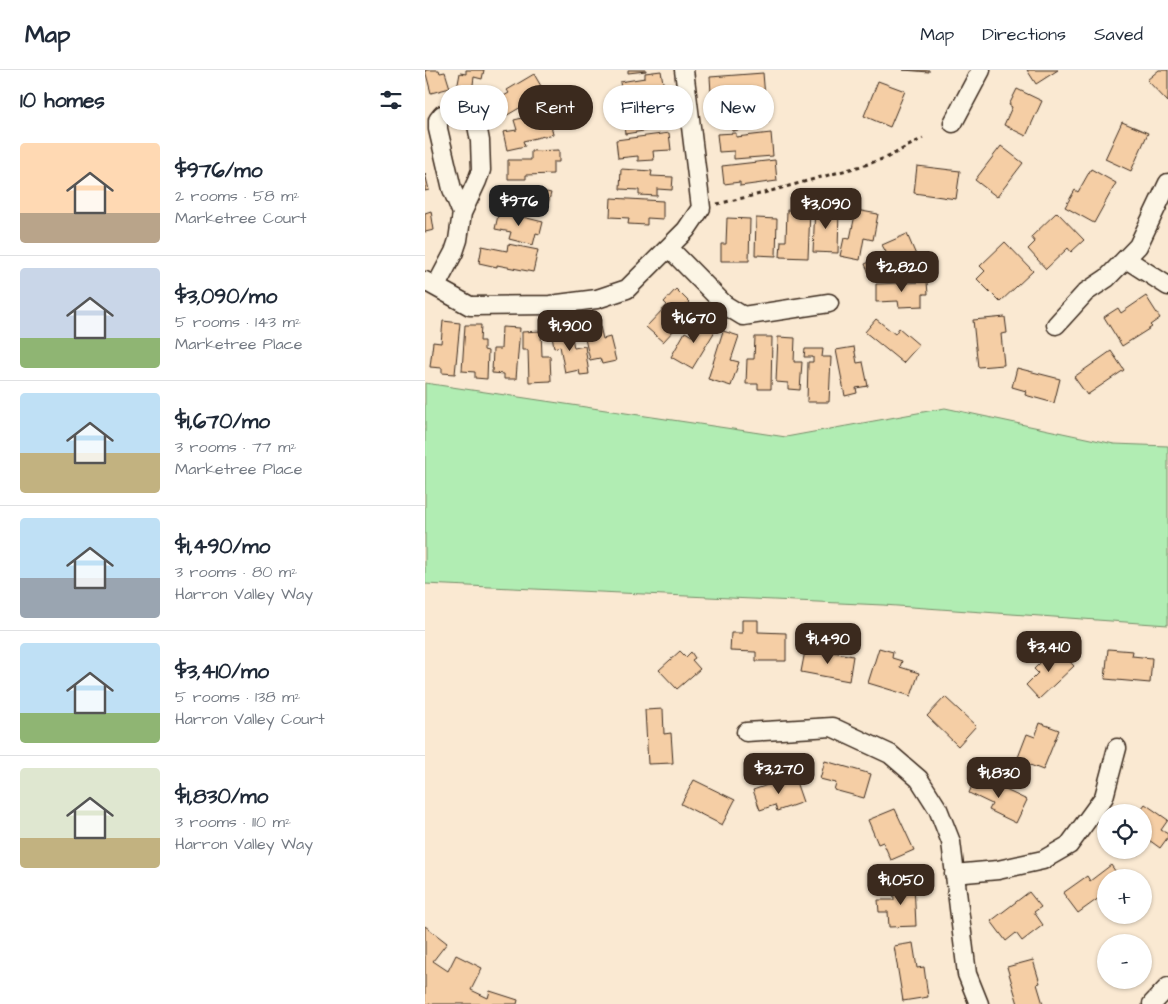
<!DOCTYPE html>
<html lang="en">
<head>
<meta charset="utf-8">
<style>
	body { margin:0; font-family:"Architects Daughter",sans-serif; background:#f2f2f3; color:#1f2937; height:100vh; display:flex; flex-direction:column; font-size:19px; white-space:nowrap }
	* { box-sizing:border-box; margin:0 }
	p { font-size:16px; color:#747a83 }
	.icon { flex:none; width:28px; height:28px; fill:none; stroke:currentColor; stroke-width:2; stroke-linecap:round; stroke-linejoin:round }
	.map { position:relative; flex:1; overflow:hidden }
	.details { display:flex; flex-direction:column; background:#fff; width:425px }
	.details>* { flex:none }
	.guide { position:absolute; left:15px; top:15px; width:475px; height:45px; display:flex; gap:10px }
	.buttons { position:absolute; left:672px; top:734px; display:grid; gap:10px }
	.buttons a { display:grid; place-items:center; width:55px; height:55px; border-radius:50%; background:#fff; box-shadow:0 1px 4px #0004; font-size:25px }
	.price { position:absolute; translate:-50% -42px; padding:0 11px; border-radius:10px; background:#3b2a1e; color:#fff; font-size:16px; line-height:32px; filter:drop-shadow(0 1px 2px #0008) }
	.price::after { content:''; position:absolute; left:50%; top:30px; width:15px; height:11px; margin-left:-8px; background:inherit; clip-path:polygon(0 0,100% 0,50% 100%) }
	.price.on { background:#222; color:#fff }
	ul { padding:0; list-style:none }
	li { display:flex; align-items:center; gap:15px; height:125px; padding:0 20px }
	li+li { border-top:1px solid #e0e1e3 }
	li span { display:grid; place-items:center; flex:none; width:140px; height:100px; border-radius:5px; color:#555 }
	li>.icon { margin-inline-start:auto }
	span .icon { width:60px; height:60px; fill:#fffc; stroke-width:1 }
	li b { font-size:21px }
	h2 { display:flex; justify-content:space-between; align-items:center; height:60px; padding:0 20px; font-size:21px }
	.chip { padding:0 18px; border-radius:22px; background:#fff; box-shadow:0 1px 4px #0004; font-size:18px; line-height:45px }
	.chip.on { background:#3b2a1e; color:#fff }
	header { display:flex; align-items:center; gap:30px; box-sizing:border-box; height:70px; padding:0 25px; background:#fff; border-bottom:1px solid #e0e1e3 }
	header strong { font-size:24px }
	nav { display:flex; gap:28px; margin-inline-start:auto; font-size:18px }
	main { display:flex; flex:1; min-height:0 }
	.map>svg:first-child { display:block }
	.green { fill:#b1edb3; stroke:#768c68 }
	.building { fill:#f5cea5; stroke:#3b2a1e }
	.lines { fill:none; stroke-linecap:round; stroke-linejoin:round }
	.minor-casing { stroke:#3b2a1e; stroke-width:21 }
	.path { stroke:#3b2a1e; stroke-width:3; stroke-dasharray:4 4; stroke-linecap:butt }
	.minor { stroke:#fcf5e5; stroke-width:18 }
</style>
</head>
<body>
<header>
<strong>Map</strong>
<nav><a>Map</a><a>Directions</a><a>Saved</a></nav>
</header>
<main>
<section class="details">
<h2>10 homes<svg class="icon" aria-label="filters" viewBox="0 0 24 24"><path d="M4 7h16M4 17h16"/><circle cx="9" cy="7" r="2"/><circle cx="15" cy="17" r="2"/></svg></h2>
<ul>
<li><span style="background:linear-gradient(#ffd9b3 70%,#b9a48a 0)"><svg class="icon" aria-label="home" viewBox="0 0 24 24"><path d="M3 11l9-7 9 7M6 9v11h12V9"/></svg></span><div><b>$976/mo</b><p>2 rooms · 58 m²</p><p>Marketree Court</p></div></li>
<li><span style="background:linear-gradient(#c9d6e8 70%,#8fb573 0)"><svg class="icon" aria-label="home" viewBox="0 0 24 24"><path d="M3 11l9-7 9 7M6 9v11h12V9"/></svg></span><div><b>$3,090/mo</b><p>5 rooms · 143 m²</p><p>Marketree Place</p></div></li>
<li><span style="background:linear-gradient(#bfe0f5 60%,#c2b280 0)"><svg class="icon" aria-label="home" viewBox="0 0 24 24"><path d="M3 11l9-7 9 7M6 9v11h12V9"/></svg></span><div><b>$1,670/mo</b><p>3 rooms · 77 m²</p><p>Marketree Place</p></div></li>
<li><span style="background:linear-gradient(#bfe0f5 60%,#9aa5b1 0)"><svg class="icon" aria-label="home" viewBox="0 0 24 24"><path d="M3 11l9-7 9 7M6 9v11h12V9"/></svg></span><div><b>$1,490/mo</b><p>3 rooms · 80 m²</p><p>Harron Valley Way</p></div></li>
<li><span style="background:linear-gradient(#bfe0f5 70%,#8fb573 0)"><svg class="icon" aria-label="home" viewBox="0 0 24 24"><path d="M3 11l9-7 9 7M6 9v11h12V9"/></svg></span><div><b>$3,410/mo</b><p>5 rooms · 138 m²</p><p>Harron Valley Court</p></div></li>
<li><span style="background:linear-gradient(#dfe7d0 70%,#c2b280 0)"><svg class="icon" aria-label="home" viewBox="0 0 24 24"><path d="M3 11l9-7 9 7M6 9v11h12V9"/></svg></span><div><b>$1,830/mo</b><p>3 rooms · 110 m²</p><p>Harron Valley Way</p></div></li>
</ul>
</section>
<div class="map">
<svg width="743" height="934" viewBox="0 0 743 934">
	<rect width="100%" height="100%" fill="#fae9d2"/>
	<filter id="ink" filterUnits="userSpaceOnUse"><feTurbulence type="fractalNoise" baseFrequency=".02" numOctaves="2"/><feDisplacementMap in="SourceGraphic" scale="10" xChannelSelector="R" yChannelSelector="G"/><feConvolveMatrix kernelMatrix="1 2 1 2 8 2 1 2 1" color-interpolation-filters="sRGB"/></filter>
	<g filter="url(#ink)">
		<polygon class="green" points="0,313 361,367 520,338 689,374 743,376 743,555 458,535 0,514"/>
		<g class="building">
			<polygon points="0,0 14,0 15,3 20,2 25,18 6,23"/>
			<polygon points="41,0 59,0 57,9 49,7 47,22 32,19 35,3 41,4"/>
			<polygon points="203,0 221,0 221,1 203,3"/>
			<polygon points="478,0 504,0 504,2"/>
			<polygon points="602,0 633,0 611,14"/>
			<polygon points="734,0 743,0 743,32 722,10"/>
			<polygon points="236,1 239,18 225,20 227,30 198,34 195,12 220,8 220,3"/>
			<polygon points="338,3 340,27 303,29 302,22 286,23 285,7"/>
			<polygon points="109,4 120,23 79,47 70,31 84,23 82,20"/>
			<polygon points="453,11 480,21 465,57 439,46"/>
			<polygon points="592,19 617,31 601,66 579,55 587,37 584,35"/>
			<polygon points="341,31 344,51 325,54 325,58 307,61 306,53 291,55 288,37"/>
			<polygon points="234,34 237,58 200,64 197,39"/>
			<polygon points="123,42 128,64 98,71 100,76 82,80 78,62 92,60 89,50"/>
			<polygon points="697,52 723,63 706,101 680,89"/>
			<polygon points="244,63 246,80 228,81 229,90 213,91 213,86 193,88 191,70"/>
			<polygon points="311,63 311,67 346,63 348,86 309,89 309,81 294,82 292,64"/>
			<polygon points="576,76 598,93 572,127 550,110"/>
			<polygon points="134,80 134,92 128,92 128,104 101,105 101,109 83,109 83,90 106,90 106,81"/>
			<polygon points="350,90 352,111 315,116 315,112 299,114 297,96"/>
			<polygon points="492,96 535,101 531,129 489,123"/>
			<polygon points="196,99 227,101 226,106 248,107 247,120 232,119 232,126 214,125 214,120 195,119"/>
			<polygon points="666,99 691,113 669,153 640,137 650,120 653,122"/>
			<polygon points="0,103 4,120 0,121"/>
			<polygon points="99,117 126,123 123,134 118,133 115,144 86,137 85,141 69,137 74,119 97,124"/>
			<polygon points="186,128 238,131 238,149 222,148 222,155 203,154 204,148 185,147"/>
			<polygon points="390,136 414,137 413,183 388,182"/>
			<polygon points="362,140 385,140 383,188 355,187 356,171 361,171"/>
			<polygon points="431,140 453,144 448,170 439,168 435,190 415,186 419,168 425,169"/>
			<polygon points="6,141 9,160 0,162 0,143"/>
			<polygon points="74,141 118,152 115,164 111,163 108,175 84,169 86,162 70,159"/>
			<polygon points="632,142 659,170 646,182 643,178 621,199 603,179 610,172 606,167"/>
			<polygon points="302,148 325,149 324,191 296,191 296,174 301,174"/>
			<polygon points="331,148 352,149 351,186 330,185"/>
			<polygon points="482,164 491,185 462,198 464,204 448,212 440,194 462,184 457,175"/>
			<polygon points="580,172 608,201 575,232 552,209 560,201 555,196"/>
			<polygon points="83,174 113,180 108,202 72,195 72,197 54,193 57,176 82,181"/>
			<polygon points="502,212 503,224 498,224 498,236 474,237 473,231 451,232 451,214"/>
			<polygon points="251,219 264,232 254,242 260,248 238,272 221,257 242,235 239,232"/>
			<polygon points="721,226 735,248 725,255 727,257 697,276 679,247 693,238 696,243"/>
			<polygon points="277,247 293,256 267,299 246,287 260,262 267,266"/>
			<polygon points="580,247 582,263 576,264 579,295 553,297 548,250"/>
			<polygon points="173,248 178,269 185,267 191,291 177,294 175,288 165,290 156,252"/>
			<polygon points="451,249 470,264 474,258 494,275 478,293 440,262"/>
			<polygon points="18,251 35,253 30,304 17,303 17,298 5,297 8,272 16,273"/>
			<polygon points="40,255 56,255 55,271 59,271 59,280 63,281 62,309 50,308 50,302 37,301"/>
			<polygon points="77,257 95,258 91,309 79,309 79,304 67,303 68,279 76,279"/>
			<polygon points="145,257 149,278 160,276 164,304 155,305 154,300 140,303 135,276 129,278 126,260"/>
			<polygon points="116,261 117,286 125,286 126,311 104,312 103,280 97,280 97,262"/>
			<polygon points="298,261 314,266 306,290 314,292 306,316 283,309"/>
			<polygon points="330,267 347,267 346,319 333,319 333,314 321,314 322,289 329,289"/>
			<polygon points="353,267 370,268 369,292 377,292 375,320 363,319 363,313 351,312"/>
			<polygon points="429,277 432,293 438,292 443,316 431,318 432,323 420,326 411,280"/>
			<polygon points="380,279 398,279 397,287 406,287 404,332 382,332 383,292 388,292 388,287 379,287"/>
			<polygon points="686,281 699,300 662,325 649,307"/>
			<polygon points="592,298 635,309 629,333 600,325 601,321 587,317"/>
			<polygon points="317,550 333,550 333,562 361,563 361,591 331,591 331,582 305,581 306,563 317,563"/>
			<polygon points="631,577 649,596 614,629 601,615 613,603 609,599"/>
			<polygon points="454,578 468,582 467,588 477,591 475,597 494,603 486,626 443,613"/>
			<polygon points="391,579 428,586 424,611 376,602 380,581 390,583"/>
			<polygon points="683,579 708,581 707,586 727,588 725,613 680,609"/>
			<polygon points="255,581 261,587 266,582 270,588 267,590 275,599 252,619 234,600"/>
			<polygon points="520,627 551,656 533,676 502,646"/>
			<polygon points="238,639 239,664 246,663 248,693 223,694 220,640"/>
			<polygon points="615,653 634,660 618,700 592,690 602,664 610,667"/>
			<polygon points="400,691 446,704 439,728 409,720 411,713 395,709"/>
			<polygon points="369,706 378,732 352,741 350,735 335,740 328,720"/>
			<polygon points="551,706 602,730 591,753 564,740 567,734 544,723"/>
			<polygon points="269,710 310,730 297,755 256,734"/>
			<polygon points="720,734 743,750 736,760 743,764 743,767 735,778 724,770 719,777 719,742 714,742"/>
			<polygon points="470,739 489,780 466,790 458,772 453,774 443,750"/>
			<polygon points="705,780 716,780 713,785"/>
			<polygon points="686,795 695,808 681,808 681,823 653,843 638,823 662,806 665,811"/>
			<polygon points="489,813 491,856 464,857 463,842 454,842 453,830 469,830 468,814"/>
			<polygon points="604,822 616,837 609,842 618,855 597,871 591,863 581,871 566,851"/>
			<polygon points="0,856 22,873 8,891 23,901 31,885 57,898 46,920 63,928 65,921 93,930 92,934 0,934"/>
			<polygon points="488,873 492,898 499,897 503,927 478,931 469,876"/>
			<polygon points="608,890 615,913 612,914 618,934 593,934 582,897"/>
		</g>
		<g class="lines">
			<g class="minor-casing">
				<g id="minor">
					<polyline points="528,53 556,0"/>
					<polyline points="244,178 300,235 318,246 404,233"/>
					<polyline points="701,189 743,216"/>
					<polyline points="0,211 45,236 125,235 172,229 202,219 261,160 276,138 259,0"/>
					<polyline points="11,216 29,182 33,170 37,143 52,111 56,100 55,71 51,50 46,43 40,39 17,45 13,50 13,59 27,119 37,143"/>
					<polyline points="631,255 661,222 682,208 713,176 743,113"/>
					<polyline points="321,662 407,657 465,684 494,709 513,739 526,772 542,904 554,934"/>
					<polyline points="529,804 573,800 618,790 644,775 679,727 692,678"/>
					<polyline points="727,934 743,917"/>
				</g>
			</g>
			<polyline class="path" points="292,134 335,124 440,95 463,87 498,68"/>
			<use href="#minor" class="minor"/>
		</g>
	</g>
</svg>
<div class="buttons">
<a><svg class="icon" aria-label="locate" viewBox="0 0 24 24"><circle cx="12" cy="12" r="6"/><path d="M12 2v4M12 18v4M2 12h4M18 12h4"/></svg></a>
<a>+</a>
<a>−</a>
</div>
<b class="price on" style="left:94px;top:157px">$976</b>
<b class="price" style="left:401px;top:160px">$3,090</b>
<b class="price" style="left:477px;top:223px">$2,820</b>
<b class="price" style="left:269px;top:274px">$1,670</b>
<b class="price" style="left:145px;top:282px">$1,900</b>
<b class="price" style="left:403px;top:595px">$1,490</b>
<b class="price" style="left:624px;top:603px">$3,410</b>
<b class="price" style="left:354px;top:725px">$3,270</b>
<b class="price" style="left:574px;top:729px">$1,830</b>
<b class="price" style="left:476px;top:836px">$1,050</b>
<div class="guide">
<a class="chip">Buy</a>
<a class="chip on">Rent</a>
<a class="chip">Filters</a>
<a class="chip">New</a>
</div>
</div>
</main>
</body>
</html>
